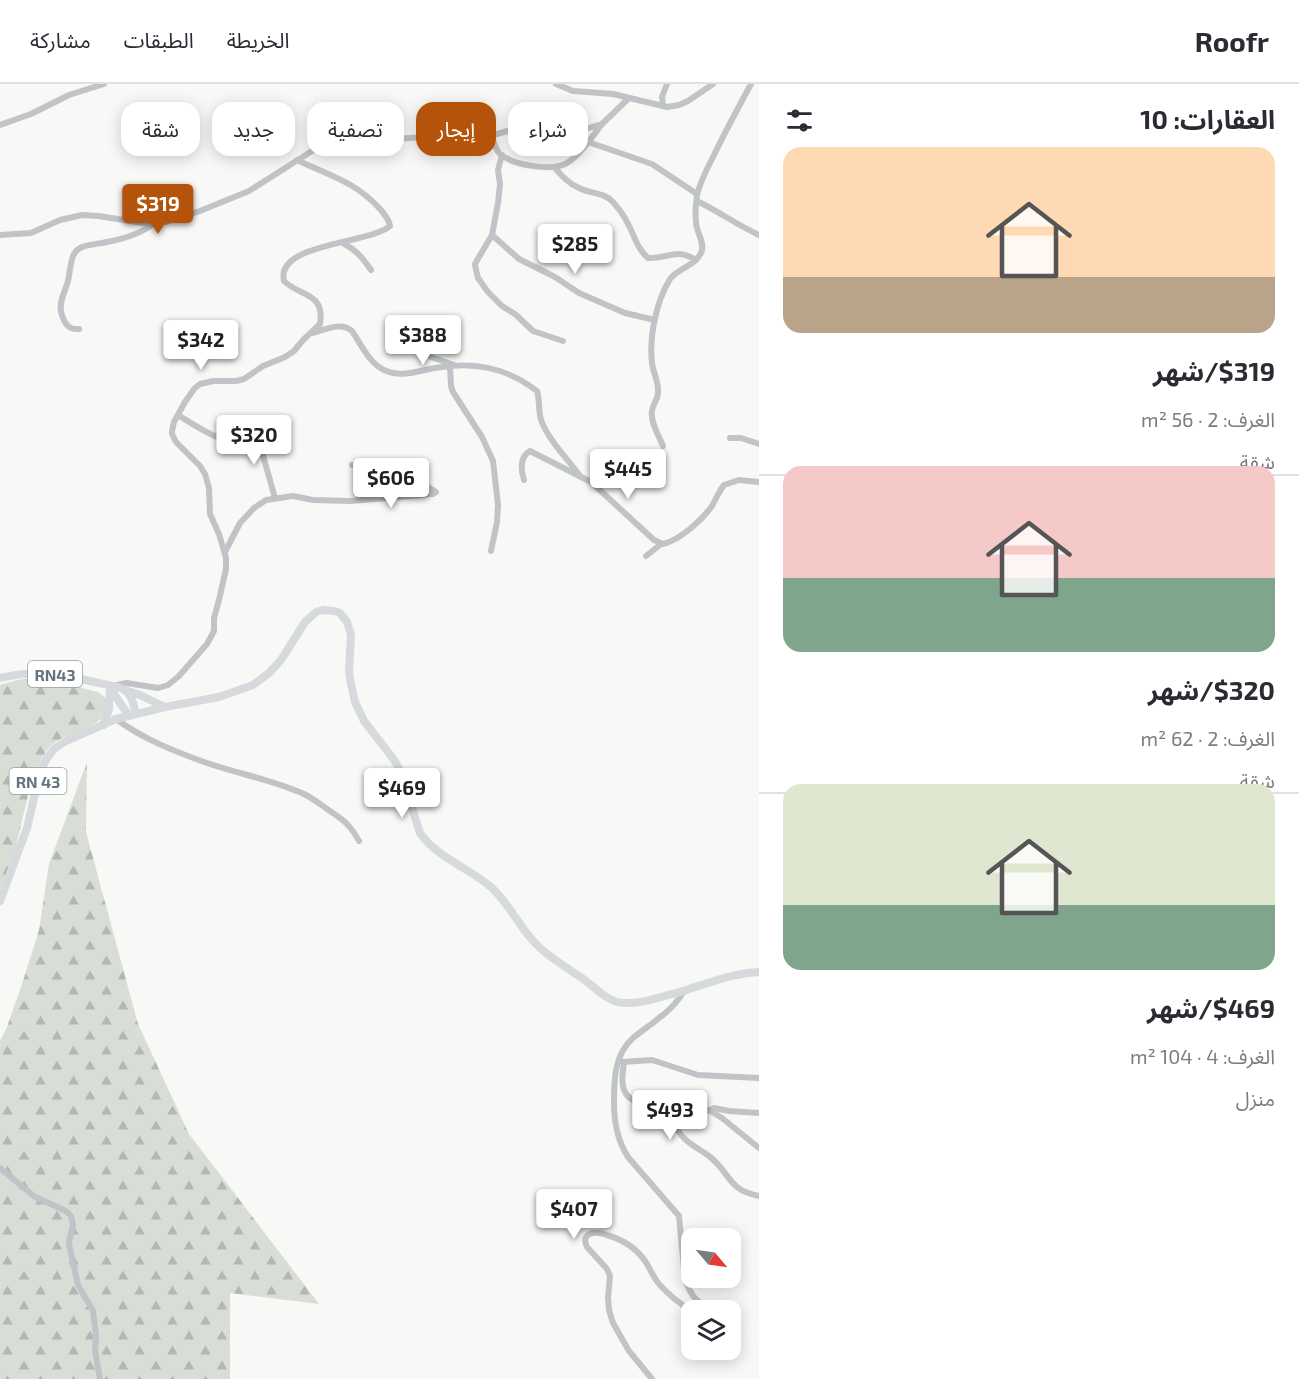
<!DOCTYPE html>
<html lang="ar">
<head>
<meta charset="utf-8">
<style>
	body { margin:0; font-family:"Exo 2","Noto Sans Arabic",sans-serif; background:#f2f2f3; color:#2b2b33; direction:rtl; height:100vh; display:flex; flex-direction:column; font-size:22px; white-space:nowrap }
	* { box-sizing:border-box; margin:0 }
	p { font-size:20px; color:#7c7c81 }
	.icon { flex:none; width:33px; height:33px; fill:none; stroke:currentColor; stroke-width:2; stroke-linecap:round; stroke-linejoin:round }
	.map { position:relative; flex:1; overflow:hidden; direction:ltr }
	.sheet { display:flex; flex-direction:column; background:#fff; width:540px }
	.sheet>* { flex:none }
	.top-card { position:absolute; left:18px; top:18px; width:570px; height:54px; direction:rtl; display:flex; gap:12px }
	.needle { width:39px; rotate:119deg }
	.buttons { position:absolute; left:681px; top:1144px; display:grid; gap:12px }
	.buttons a { display:grid; place-items:center; width:60px; height:60px; border-radius:12px; background:#fff; box-shadow:0 3px 15px #0003; font-size:30px }
	.price { position:absolute; translate:-50% -51px; padding:0 14px; border-radius:6px; background:#fff; color:#222; font-size:20px; line-height:39px; filter:drop-shadow(0 2px 3px #0008) }
	.price::after { content:''; position:absolute; left:50%; top:36px; width:18px; height:14px; margin-left:-9px; background:inherit; clip-path:polygon(0 0,100% 0,50% 100%) }
	.price.on { background:#b45309; color:#fff }
	ul { padding:0; list-style:none }
	li { display:grid; align-content:center; gap:12px; height:318px; padding:0 24px }
	li+li { border-top:2px solid #e1e1e2 }
	li span { display:grid; place-items:center; height:186px; border-radius:18px; color:#555 }
	li>.icon { margin-inline-start:auto }
	span .icon { width:108px; height:108px; fill:#fffc; stroke-width:1 }
	li b { font-size:26px }
	h2 { display:flex; justify-content:space-between; align-items:center; height:72px; padding:0 24px; font-size:26px }
	.pill { padding:0 21px; border-radius:18px; background:#fff; box-shadow:0 3px 15px #0003; font-size:21px; line-height:54px }
	.pill.on { background:#b45309; color:#fff }
	header { display:flex; align-items:center; gap:36px; box-sizing:border-box; height:84px; padding:0 30px; background:#fff; border-bottom:2px solid #e1e1e2 }
	header strong { font-size:28px }
	nav { display:flex; gap:33px; margin-inline-start:auto; font-size:21px }
	main { display:flex; flex:1; min-height:0 }
	.map>svg:first-child { display:block }
	.forest { fill:url(#forest-firs) }
	.lines { fill:none; stroke-linecap:round; stroke-linejoin:round }
	.minor { stroke:#c0c4c7; stroke-width:6 }
	.major { stroke:#d6dadd; stroke-width:8 }
	.labels { text-anchor:middle; dominant-baseline:central; stroke-width:6; stroke-linejoin:round; paint-order:stroke }
	.shield { fill:#fff; stroke:#949ea5; stroke-width:1.5 }
	.shield-label { font-size:16px; font-weight:bold; fill:#66747e }
</style>
</head>
<body>
<header>
<strong>Roofr</strong>
<nav><a>الخريطة</a><a>الطبقات</a><a>مشاركة</a></nav>
</header>
<main>
<section class="sheet">
<h2>العقارات: 10<svg class="icon" aria-label="filters" viewBox="0 0 24 24"><path d="M4 7h16M4 17h16"/><circle cx="9" cy="7" r="2"/><circle cx="15" cy="17" r="2"/></svg></h2>
<ul>
<li><span style="background:linear-gradient(#ffd9b3 70%,#b9a48a 0)"><svg class="icon" aria-label="home" viewBox="0 0 24 24"><path d="M3 11l9-7 9 7M6 9v11h12V9"/></svg></span><div><b>$319/شهر</b><p>الغرف: 2 · 56 m²</p><p>شقة</p></div></li>
<li><span style="background:linear-gradient(#f6c9c9 60%,#7fa58c 0)"><svg class="icon" aria-label="home" viewBox="0 0 24 24"><path d="M3 11l9-7 9 7M6 9v11h12V9"/></svg></span><div><b>$320/شهر</b><p>الغرف: 2 · 62 m²</p><p>شقة</p></div></li>
<li><span style="background:linear-gradient(#dfe7d0 65%,#7fa58c 0)"><svg class="icon" aria-label="home" viewBox="0 0 24 24"><path d="M3 11l9-7 9 7M6 9v11h12V9"/></svg></span><div><b>$469/شهر</b><p>الغرف: 4 · 104 m²</p><p>منزل</p></div></li>
</ul>
</section>
<div class="map">
<svg width="759" height="1295" viewBox="0 0 759 1295">
	<defs>
		<pattern id="forest-firs" width="22" height="20" patternUnits="userSpaceOnUse" patternTransform="scale(1.5)"><rect width="22" height="20" fill="#d8ddd6"/><path d="M5 1l3.5 6h-7zM16 11l3.5 6h-7z" fill="#b3b8b3"/></pattern>
	</defs>
	<rect width="100%" height="100%" fill="#f8f8f6"/>
	<g class="forest">
		<path d="M42,594L98,608L107,615C107,618 108,621 107,624C102,647 61,647 48,665C30,688 23,738 15,766C11,779 5,792 0,805V601L17,596Z"/>
		<polygon points="87,678 86,748 138,940 189,1050 319,1220 230,1209 230,1295 0,1295 0,957 7,943 24,894 39,846 49,780"/>
	</g>
	<g class="lines">
		<g class="minor">
			<polyline points="556,0 573,7 613,10 667,23 679,21 688,17 713,0"/>
			<polyline points="663,22 662,13 667,0"/>
			<polyline points="0,41 31,30 69,11 104,0"/>
			<path d="M491,52C494,57 495,64 499,69C511,81 552,88 567,79C581,70 592,53 602,40"/>
			<polyline points="588,58 652,80 697,110"/>
			<polyline points="502,71 498,86 500,100 498,119 492,151 479,173 475,180 476,186 478,194 488,208 502,222 515,230 533,247 563,257"/>
			<path d="M554,83C562,92 569,100 579,104C591,110 604,108 613,118C618,124 624,131 627,138C634,150 637,165 648,174C669,175 675,163 696,176"/>
			<path d="M697,117C718,127 737,141 759,151"/>
			<polyline points="0,151 31,149 60,136 82,131 99,132 142,139 166,138 200,127 249,107 312,67 335,58 447,52 486,53 515,45 526,45 552,50 572,49 602,40 629,14"/>
			<polyline points="492,151 519,175 555,193 579,209 625,229 655,236"/>
			<path d="M343,159C356,166 363,174 371,186"/>
			<path d="M79,245C67,246 64,238 61,228C59,217 65,208 68,197C70,189 70,178 74,170C75,168 78,165 80,164C88,160 99,160 107,158C123,155 141,150 154,139"/>
			<path d="M312,249C325,246 341,237 352,247C361,260 369,279 384,286C401,294 418,287 435,284C473,277 506,283 537,307C540,316 538,326 541,336C549,357 567,374 580,392"/>
			<polyline points="405,250 431,273 454,281"/>
			<polyline points="450,283 451,302 453,308 482,353 493,377 498,421 497,438 491,467"/>
			<path d="M178,331C188,337 213,354 224,355C240,356 252,339 267,337C271,337 276,339 280,341"/>
			<polyline points="255,343 275,414"/>
			<polyline points="730,354 741,354 759,360"/>
			<path d="M663,362C659,352 650,338 652,327C653,319 659,315 658,306C658,296 653,288 652,279C649,253 656,218 670,195C678,184 695,182 701,169C706,160 696,148 696,138C695,130 696,119 697,111C700,98 707,85 713,73C725,48 738,24 751,0"/>
			<path d="M524,396C521,386 519,373 530,367L591,398L654,456L663,460C680,456 702,436 712,422C716,415 719,407 724,401L739,396L759,398"/>
			<polyline points="225,468 240,439 254,424 266,416 293,412 313,416 350,417 433,410 436,408 428,403 418,390 408,384 387,380 352,381"/>
			<polyline points="646,472 661,460"/>
			<path d="M112,602L127,599L158,604L168,601L179,592L207,560L214,547V534L219,516L226,485V474L219,450L210,430L209,404L205,390L200,382L176,358L172,350V347L174,338L185,318L194,305L200,300L213,297H236L244,295L263,282L285,273L294,267L303,256L320,240C325,208 300,213 284,197C275,159 369,160 390,142C389,135 385,132 381,126C355,97 330,92 297,76"/>
			<path d="M116,635C143,655 176,668 207,679C239,690 273,696 304,710C314,715 321,721 330,727C345,737 350,741 359,757"/>
			<path d="M684,907C678,917 669,927 659,934C651,941 641,947 633,954C614,971 614,996 614,1019C614,1039 617,1056 628,1073L679,1132L685,1196C688,1202 690,1210 696,1215C701,1220 708,1222 714,1227"/>
			<polyline points="622,978 652,976 698,991 759,994"/>
			<path d="M624,978C623,988 620,1000 626,1010C634,1022 655,1019 667,1030C674,1036 676,1046 683,1053C690,1061 701,1066 709,1072C731,1089 727,1106 759,1112"/>
			<path d="M670,1016C686,1024 696,1034 714,1024L729,1027L759,1029"/>
			<polyline points="709,1026 722,1034 759,1064"/>
			<polyline points="0,1084 35,1113 66,1127 71,1132 73,1141 69,1158 70,1165 78,1201 93,1227 96,1252 95,1266 100,1295"/>
			<path d="M652,1295L629,1267L613,1239L609,1226L608,1214L610,1192L607,1185L587,1163C585,1159 584,1154 588,1151C593,1147 601,1149 607,1151C624,1156 638,1165 647,1180C651,1187 654,1194 659,1200C669,1211 680,1220 692,1227"/>
		</g>
		<g class="major">
			<path d="M0,594C41,583 80,595 121,604C132,610 133,618 136,630"/>
			<polyline points="110,604 129,632"/>
			<polyline points="125,606 140,611 165,623"/>
			<polyline points="103,641 109,625 110,606"/>
			<path d="M0,817L27,744L40,688L47,674L55,664L66,657L116,635L165,623L219,613L253,601L269,589L281,576L305,538L316,528L323,526L334,527L340,529L347,538L351,551L349,587L351,600L355,618L364,637L395,677L400,687L420,749C437,774 470,784 492,804C507,818 516,836 529,852C543,870 563,881 582,894C596,904 608,919 625,919C637,920 650,916 661,913C672,910 682,908 692,904C715,897 735,889 759,888"/>
		</g>
	</g>
	<g class="labels">
		<g class="shield">
			<rect x="28" y="577" width="54" height="26" rx="4.5"/>
			<rect x="9.5" y="684" width="57" height="26" rx="4.5"/>
		</g>
		<g class="shield-label">
			<text x="55" y="590">RN43</text>
			<text x="38" y="697">RN 43</text>
		</g>
	</g>
</svg>
<div class="buttons">
<a><svg class="needle" viewBox="-14 -14 28 28"><path d="M0-13l5 13h-10z" fill="#e53935"/><path d="M0 13l5-13h-10z" fill="#7c7c81"/></svg></a>
<a><svg class="icon" aria-label="layers" viewBox="0 0 24 24"><path d="M12 4l9 5-9 5-9-5zM3 14l9 5 9-5"/></svg></a>
</div>
<b class="price on" style="left:158px;top:151px">$319</b>
<b class="price" style="left:575px;top:191px">$285</b>
<b class="price" style="left:423px;top:282px">$388</b>
<b class="price" style="left:201px;top:287px">$342</b>
<b class="price" style="left:254px;top:382px">$320</b>
<b class="price" style="left:628px;top:416px">$445</b>
<b class="price" style="left:391px;top:425px">$606</b>
<b class="price" style="left:402px;top:735px">$469</b>
<b class="price" style="left:670px;top:1057px">$493</b>
<b class="price" style="left:574px;top:1156px">$407</b>
<div class="top-card">
<a class="pill">شراء</a>
<a class="pill on">إيجار</a>
<a class="pill">تصفية</a>
<a class="pill">جديد</a>
<a class="pill">شقة</a>
</div>
</div>
</main>
</body>
</html>
